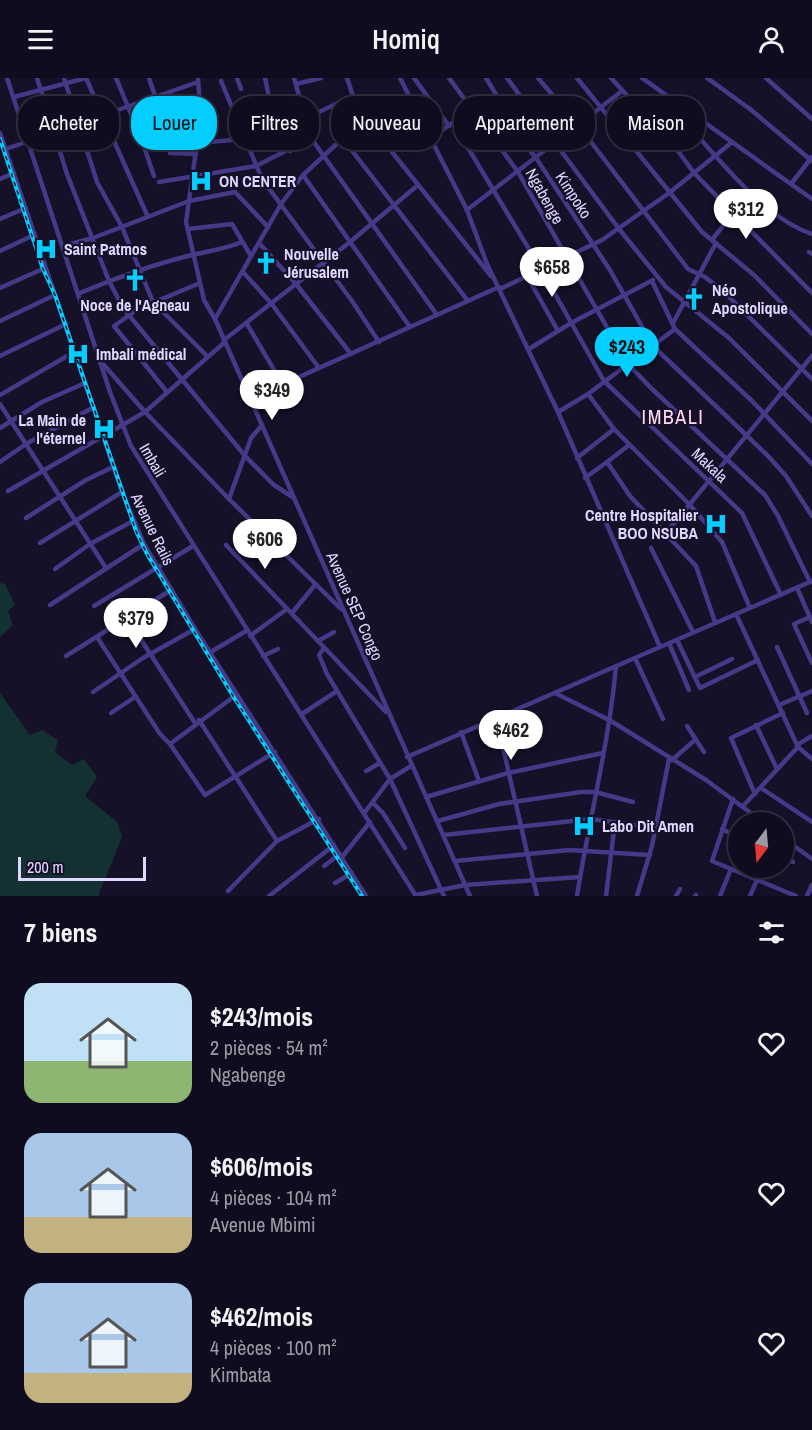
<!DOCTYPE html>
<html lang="fr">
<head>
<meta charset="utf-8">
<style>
	body { margin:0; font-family:"Archivo Narrow",sans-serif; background:#1e1a2c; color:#f1f3f6; height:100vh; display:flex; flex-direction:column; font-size:22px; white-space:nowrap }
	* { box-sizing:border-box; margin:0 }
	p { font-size:20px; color:#9c9ba4 }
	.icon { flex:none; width:33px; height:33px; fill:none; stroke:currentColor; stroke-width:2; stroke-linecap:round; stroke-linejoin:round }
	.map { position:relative; height:818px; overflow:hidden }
	.side { display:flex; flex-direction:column; background:#100c1f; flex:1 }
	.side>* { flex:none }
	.top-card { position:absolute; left:18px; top:18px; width:777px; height:54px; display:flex; gap:12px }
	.needle { width:39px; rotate:196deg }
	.tools { position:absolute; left:728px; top:734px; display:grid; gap:12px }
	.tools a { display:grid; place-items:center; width:66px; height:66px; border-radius:50%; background:#100c1f; box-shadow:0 6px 24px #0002,0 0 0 2px #302c3d; font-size:30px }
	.scale { position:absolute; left:18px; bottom:15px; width:128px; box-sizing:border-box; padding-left:6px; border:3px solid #e0d7ff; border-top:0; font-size:16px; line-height:21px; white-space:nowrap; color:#e0d7ff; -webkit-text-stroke:4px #161029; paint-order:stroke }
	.price { position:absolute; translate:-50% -51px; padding:0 14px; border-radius:21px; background:#fff; color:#222; font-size:20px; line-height:39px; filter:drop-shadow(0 2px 3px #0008) }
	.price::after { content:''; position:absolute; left:50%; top:36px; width:18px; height:14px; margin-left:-9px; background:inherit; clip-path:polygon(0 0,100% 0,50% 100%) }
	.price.current { background:#03ceff; color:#111 }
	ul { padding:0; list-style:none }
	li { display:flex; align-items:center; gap:18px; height:150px; padding:0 24px }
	li span { display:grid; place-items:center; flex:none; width:168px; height:120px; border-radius:18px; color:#555 }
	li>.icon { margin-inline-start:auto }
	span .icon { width:72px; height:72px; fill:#fffc; stroke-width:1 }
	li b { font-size:26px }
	h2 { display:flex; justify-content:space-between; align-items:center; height:72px; padding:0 24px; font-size:26px }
	.chip { padding:0 21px; border-radius:24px; background:#100c1f; box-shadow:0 6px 24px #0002,0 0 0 2px #302c3d; font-size:21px; line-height:54px }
	.chip.current { background:#03ceff; color:#111 }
	header { display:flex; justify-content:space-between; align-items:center; height:78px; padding:0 24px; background:#100c1f; font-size:27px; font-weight:600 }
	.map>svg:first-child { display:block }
	.green { fill:#133133 }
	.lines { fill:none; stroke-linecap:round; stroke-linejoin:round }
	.minor { stroke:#443a88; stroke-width:4.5 }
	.rail-casing { stroke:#03ceff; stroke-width:4 }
	.rail { stroke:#161029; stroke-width:1.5; stroke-dasharray:4.5; stroke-linecap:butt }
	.labels { text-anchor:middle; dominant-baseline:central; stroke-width:4.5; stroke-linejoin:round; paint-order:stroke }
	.poi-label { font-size:16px; font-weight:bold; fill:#e0d7ff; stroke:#161029; text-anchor:start }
	.street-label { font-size:16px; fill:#e0d7ff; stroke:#161029 }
	.quarter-label { font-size:20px; letter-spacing:1.5px; fill:#ffd9ee; stroke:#161029 }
</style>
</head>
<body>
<header><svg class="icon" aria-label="menu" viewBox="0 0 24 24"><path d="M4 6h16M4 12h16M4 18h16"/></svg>Homiq<svg class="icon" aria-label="person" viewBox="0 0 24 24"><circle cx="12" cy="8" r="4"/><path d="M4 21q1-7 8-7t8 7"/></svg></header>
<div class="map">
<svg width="812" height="818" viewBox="0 0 812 818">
	<rect width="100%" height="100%" fill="#161029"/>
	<g class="green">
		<polygon points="0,505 5,506 15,527 8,533 13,547 0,559"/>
		<polygon points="0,615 30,657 42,652 58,662 55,674 72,687 84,681 97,699 85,718 117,744 122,759 98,818 0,818"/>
	</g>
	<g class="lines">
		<g class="minor">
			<polyline points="7,0 110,314 131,368 416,818"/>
			<polyline points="37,0 67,96 109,203 123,230 246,379 274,407 294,420"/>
			<polyline points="64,0 97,104 122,149 153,224 207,278"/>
			<polyline points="86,0 147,137"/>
			<polyline points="116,0 141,60 154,98"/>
			<polyline points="149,0 155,18"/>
			<polyline points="198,0 200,28 197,65 186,144 204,222 215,241 470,818"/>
			<polyline points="237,0 241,11"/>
			<polyline points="265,0 276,52 290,73"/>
			<polyline points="294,0 311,60 437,237"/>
			<polyline points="347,0 353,18 392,74 491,198"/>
			<polyline points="400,0 467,132 487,186 558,334 660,569"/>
			<polyline points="414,0 449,48"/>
			<polyline points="449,0 518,94 628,286 651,310 765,417 778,438 810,504"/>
			<polyline points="486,0 497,18 492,24 536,80 610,192 653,268 768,378 786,398 812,438"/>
			<polyline points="507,0 619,151 666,209 729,260 812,343"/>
			<polyline points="538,0 578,47 688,191 705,199 724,214 812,301"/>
			<polyline points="577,0 702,154 754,197 812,256"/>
			<polyline points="611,0 678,73 694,95 812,215"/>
			<polyline points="642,0 812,121"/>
			<polyline points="707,0 750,31 812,83"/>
			<polyline points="766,0 812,41"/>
			<polyline points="221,3 262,101 352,223 379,264"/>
			<polyline points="296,6 321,0"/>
			<polyline points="14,19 86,0"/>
			<path d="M681,40C717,77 761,139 812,156"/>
			<polyline points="304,41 353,18"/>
			<polyline points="453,45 541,191 604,303 742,435 781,517"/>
			<polyline points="662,54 690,33"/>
			<polyline points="0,55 122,414 144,466 195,551 366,818"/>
			<polyline points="141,60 198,51"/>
			<polyline points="431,60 472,31"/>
			<polyline points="343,61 468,223"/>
			<polyline points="197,65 244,61"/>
			<polyline points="246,65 276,52"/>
			<polyline points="6,71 198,4"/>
			<polyline points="170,75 196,76"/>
			<polyline points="303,97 410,249"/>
			<polyline points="0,101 14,95"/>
			<polyline points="159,104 256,88 311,60"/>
			<polyline points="791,106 812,79"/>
			<polyline points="467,132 622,13"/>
			<polyline points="0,141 26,130"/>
			<polyline points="188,151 232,146 251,178"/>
			<polyline points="712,162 733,135"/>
			<polyline points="259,165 296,206 351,276"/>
			<polyline points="63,168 93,160 189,123 235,114 268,149"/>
			<polyline points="0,173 34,157"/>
			<polyline points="809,174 812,176"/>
			<polyline points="243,194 271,225 319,290"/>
			<polyline points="527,198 558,253"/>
			<polyline points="652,203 675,251 752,323 812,386"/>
			<polyline points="0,210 45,190"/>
			<polyline points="500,211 602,162 669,115 731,65"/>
			<path d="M80,215C116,200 154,186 192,177C209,173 225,171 242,164"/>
			<polyline points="215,241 281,126 303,97 367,38"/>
			<polyline points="0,243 55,217"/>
			<polyline points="673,245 716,165"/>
			<polyline points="247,246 283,307"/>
			<polyline points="224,262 350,164 418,107"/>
			<polyline points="529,271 571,245 653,202"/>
			<polyline points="0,278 66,246"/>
			<polyline points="104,287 145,334 229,421 341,531"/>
			<polyline points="167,314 114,248 138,231 200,205"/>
			<polyline points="588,316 614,351 690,427 722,464 750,530"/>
			<polyline points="0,317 74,274"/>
			<polyline points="250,321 499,209"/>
			<polyline points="0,326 106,490"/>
			<polyline points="558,334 588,316 675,251"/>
			<polyline points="0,350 42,324 85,305"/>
			<polyline points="577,380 614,351"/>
			<polyline points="0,384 26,366 94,329"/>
			<polyline points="607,384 629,367"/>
			<polyline points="585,400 607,384 630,418 696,488 715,544"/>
			<polyline points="8,413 145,334 225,264"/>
			<polyline points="229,421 251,360 262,347"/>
			<polyline points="26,440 86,402 113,389"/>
			<polyline points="666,455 812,278"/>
			<polyline points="40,465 122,414"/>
			<polyline points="226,467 386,634"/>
			<polyline points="651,470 693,554"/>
			<polyline points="55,491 90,466 133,443"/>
			<polyline points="797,510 812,544"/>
			<polyline points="50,527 144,466"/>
			<polyline points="94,528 193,468"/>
			<polyline points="292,535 315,507"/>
			<polyline points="736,536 798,669 812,681"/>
			<polyline points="810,539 794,546 812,585"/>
			<polyline points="127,540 195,645"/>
			<polyline points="250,558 287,531"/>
			<polyline points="97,559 160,656 170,666 205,717 275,674"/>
			<polyline points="677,562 700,610 758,582"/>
			<polyline points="318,563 334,554"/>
			<polyline points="669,565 689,612"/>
			<polyline points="777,569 807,635"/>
			<polyline points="324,570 319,577 327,596 390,701 444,818"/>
			<polyline points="209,575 246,553"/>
			<polyline points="66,578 171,512"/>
			<polyline points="263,578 278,571"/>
			<polyline points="635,580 663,641"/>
			<polyline points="695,599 732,581"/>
			<polyline points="93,614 143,580 195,551"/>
			<polyline points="555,615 611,643 706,702 763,744"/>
			<polyline points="779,627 812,613"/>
			<polyline points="111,635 135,619"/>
			<polyline points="302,636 337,613"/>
			<polyline points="496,639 537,818"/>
			<polyline points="199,642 277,763"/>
			<polyline points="756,647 777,691"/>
			<polyline points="687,648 704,674"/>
			<polyline points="461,654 479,703"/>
			<polyline points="170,666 236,617"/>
			<polyline points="797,667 812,658"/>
			<polyline points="407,679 812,503"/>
			<polyline points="672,682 696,661"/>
			<polyline points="366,693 380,685"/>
			<polyline points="761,710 812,744"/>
			<polyline points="755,716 731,660 783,635"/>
			<polyline points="426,719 508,695 603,675"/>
			<polyline points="733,721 712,783 796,818"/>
			<polyline points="373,725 383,735 405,770"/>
			<polyline points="743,728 798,669"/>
			<polyline points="365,734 390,701 411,688"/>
			<polyline points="438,743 499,726 581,714 595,714 633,724"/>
			<polyline points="722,751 738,759"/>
			<polyline points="444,757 591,741 655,750"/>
			<polyline points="783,760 812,781"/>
			<polyline points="342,779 370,744"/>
			<polyline points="783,781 793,784"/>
			<polyline points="455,783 569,772 650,777"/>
			<polyline points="324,788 340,776"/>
			<polyline points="335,805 352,795"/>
			<polyline points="228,813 277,763 319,741"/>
			<polyline points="416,817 465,807 580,799"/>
			<polyline points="269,818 334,767"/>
			<path d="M577,818C589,741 609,666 616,588"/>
			<polyline points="606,818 615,744"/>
			<polyline points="637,818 652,768 669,681"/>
			<polyline points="676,818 680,811"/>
			<polyline points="695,818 696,817"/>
			<polyline points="720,818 731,791"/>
			<polyline points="750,818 757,802"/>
			<polyline points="807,818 812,807"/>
		</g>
		<g class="rail-casing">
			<polyline id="rail" points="0,61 43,191 55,217 136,453 147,476 233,618 362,818"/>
		</g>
		<use href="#rail" class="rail"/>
	</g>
	<defs>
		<g id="hospital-bare" transform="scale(1.8)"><path d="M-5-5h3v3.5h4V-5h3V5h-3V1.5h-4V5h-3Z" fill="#03ceff" stroke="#161029" stroke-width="2.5" paint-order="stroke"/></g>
		<g id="church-bare" transform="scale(1.8)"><path d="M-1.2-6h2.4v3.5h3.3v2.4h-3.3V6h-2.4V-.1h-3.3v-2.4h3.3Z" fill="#03ceff" stroke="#161029" stroke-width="2.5" paint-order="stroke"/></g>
	</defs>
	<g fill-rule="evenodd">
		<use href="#hospital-bare" x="201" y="103"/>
		<use href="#hospital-bare" x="46" y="171"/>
		<use href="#church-bare" x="266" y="185"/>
		<use href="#church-bare" x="135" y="202"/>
		<use href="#church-bare" x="694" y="221"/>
		<use href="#hospital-bare" x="78" y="276"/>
		<use href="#hospital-bare" x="104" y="351"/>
		<use href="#hospital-bare" x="716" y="446"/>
		<use href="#hospital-bare" x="584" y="748"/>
	</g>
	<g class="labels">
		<g class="poi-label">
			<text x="219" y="103">ON CENTER</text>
			<text x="64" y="171">Saint Patmos</text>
			<text x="284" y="176">Nouvelle<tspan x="284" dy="18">Jérusalem</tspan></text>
			<text x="712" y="212">Néo<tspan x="712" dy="18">Apostolique</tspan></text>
			<text x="135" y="227" text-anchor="middle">Noce de l'Agneau</text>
			<text x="96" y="276">Imbali médical</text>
			<text x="86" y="342" text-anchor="end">La Main de<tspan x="86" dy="18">l'éternel</tspan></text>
			<text x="698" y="437" text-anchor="end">Centre Hospitalier<tspan x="698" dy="18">BOO NSUBA</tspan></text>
			<text x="602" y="748">Labo Dit Amen</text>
		</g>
		<g class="street-label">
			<text transform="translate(574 117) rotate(57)">Kimpoko</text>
			<text transform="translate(545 118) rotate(61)">Ngabenge</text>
			<text transform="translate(153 382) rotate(60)">Imbali</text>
			<text transform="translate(710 387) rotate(43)">Makala</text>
			<text transform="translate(153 451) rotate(64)">Avenue Rails</text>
			<text transform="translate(355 528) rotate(66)">Avenue SEP Congo</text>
		</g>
		<g class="quarter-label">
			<text x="673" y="338">IMBALI</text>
		</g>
	</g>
</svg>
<div class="tools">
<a><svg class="needle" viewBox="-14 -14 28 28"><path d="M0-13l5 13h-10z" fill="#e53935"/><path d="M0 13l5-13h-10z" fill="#9c9ba4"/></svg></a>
</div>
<div class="scale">200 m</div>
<b class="price" style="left:746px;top:162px">$312</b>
<b class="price" style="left:552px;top:220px">$658</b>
<b class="price current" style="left:627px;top:300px">$243</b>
<b class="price" style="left:272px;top:343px">$349</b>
<b class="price" style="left:265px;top:492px">$606</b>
<b class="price" style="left:136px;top:571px">$379</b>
<b class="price" style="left:511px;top:683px">$462</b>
<div class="top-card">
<a class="chip">Acheter</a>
<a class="chip current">Louer</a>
<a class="chip">Filtres</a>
<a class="chip">Nouveau</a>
<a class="chip">Appartement</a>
<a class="chip">Maison</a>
</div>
</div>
<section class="side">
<h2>7 biens<svg class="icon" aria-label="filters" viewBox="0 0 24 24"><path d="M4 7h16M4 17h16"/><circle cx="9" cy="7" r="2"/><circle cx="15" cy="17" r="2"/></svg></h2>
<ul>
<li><span style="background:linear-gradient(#bfe0f5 65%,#8fb573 0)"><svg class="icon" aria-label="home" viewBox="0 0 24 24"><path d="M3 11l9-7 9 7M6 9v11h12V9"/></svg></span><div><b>$243/mois</b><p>2 pièces · 54 m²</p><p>Ngabenge</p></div><svg class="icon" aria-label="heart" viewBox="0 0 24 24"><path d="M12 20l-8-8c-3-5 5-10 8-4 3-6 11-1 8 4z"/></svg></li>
<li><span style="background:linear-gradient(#a9c7e8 70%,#c2b280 0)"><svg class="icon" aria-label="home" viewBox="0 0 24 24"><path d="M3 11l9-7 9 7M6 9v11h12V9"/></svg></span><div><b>$606/mois</b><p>4 pièces · 104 m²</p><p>Avenue Mbimi</p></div><svg class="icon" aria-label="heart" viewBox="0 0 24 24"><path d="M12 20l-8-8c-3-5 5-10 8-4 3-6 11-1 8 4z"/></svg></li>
<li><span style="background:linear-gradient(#a9c7e8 75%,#c2b280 0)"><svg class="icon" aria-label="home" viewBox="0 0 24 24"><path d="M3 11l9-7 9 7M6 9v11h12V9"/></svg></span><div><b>$462/mois</b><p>4 pièces · 100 m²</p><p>Kimbata</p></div><svg class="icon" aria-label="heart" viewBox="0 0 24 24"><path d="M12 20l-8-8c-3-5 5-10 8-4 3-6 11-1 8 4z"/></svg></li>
</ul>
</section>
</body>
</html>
